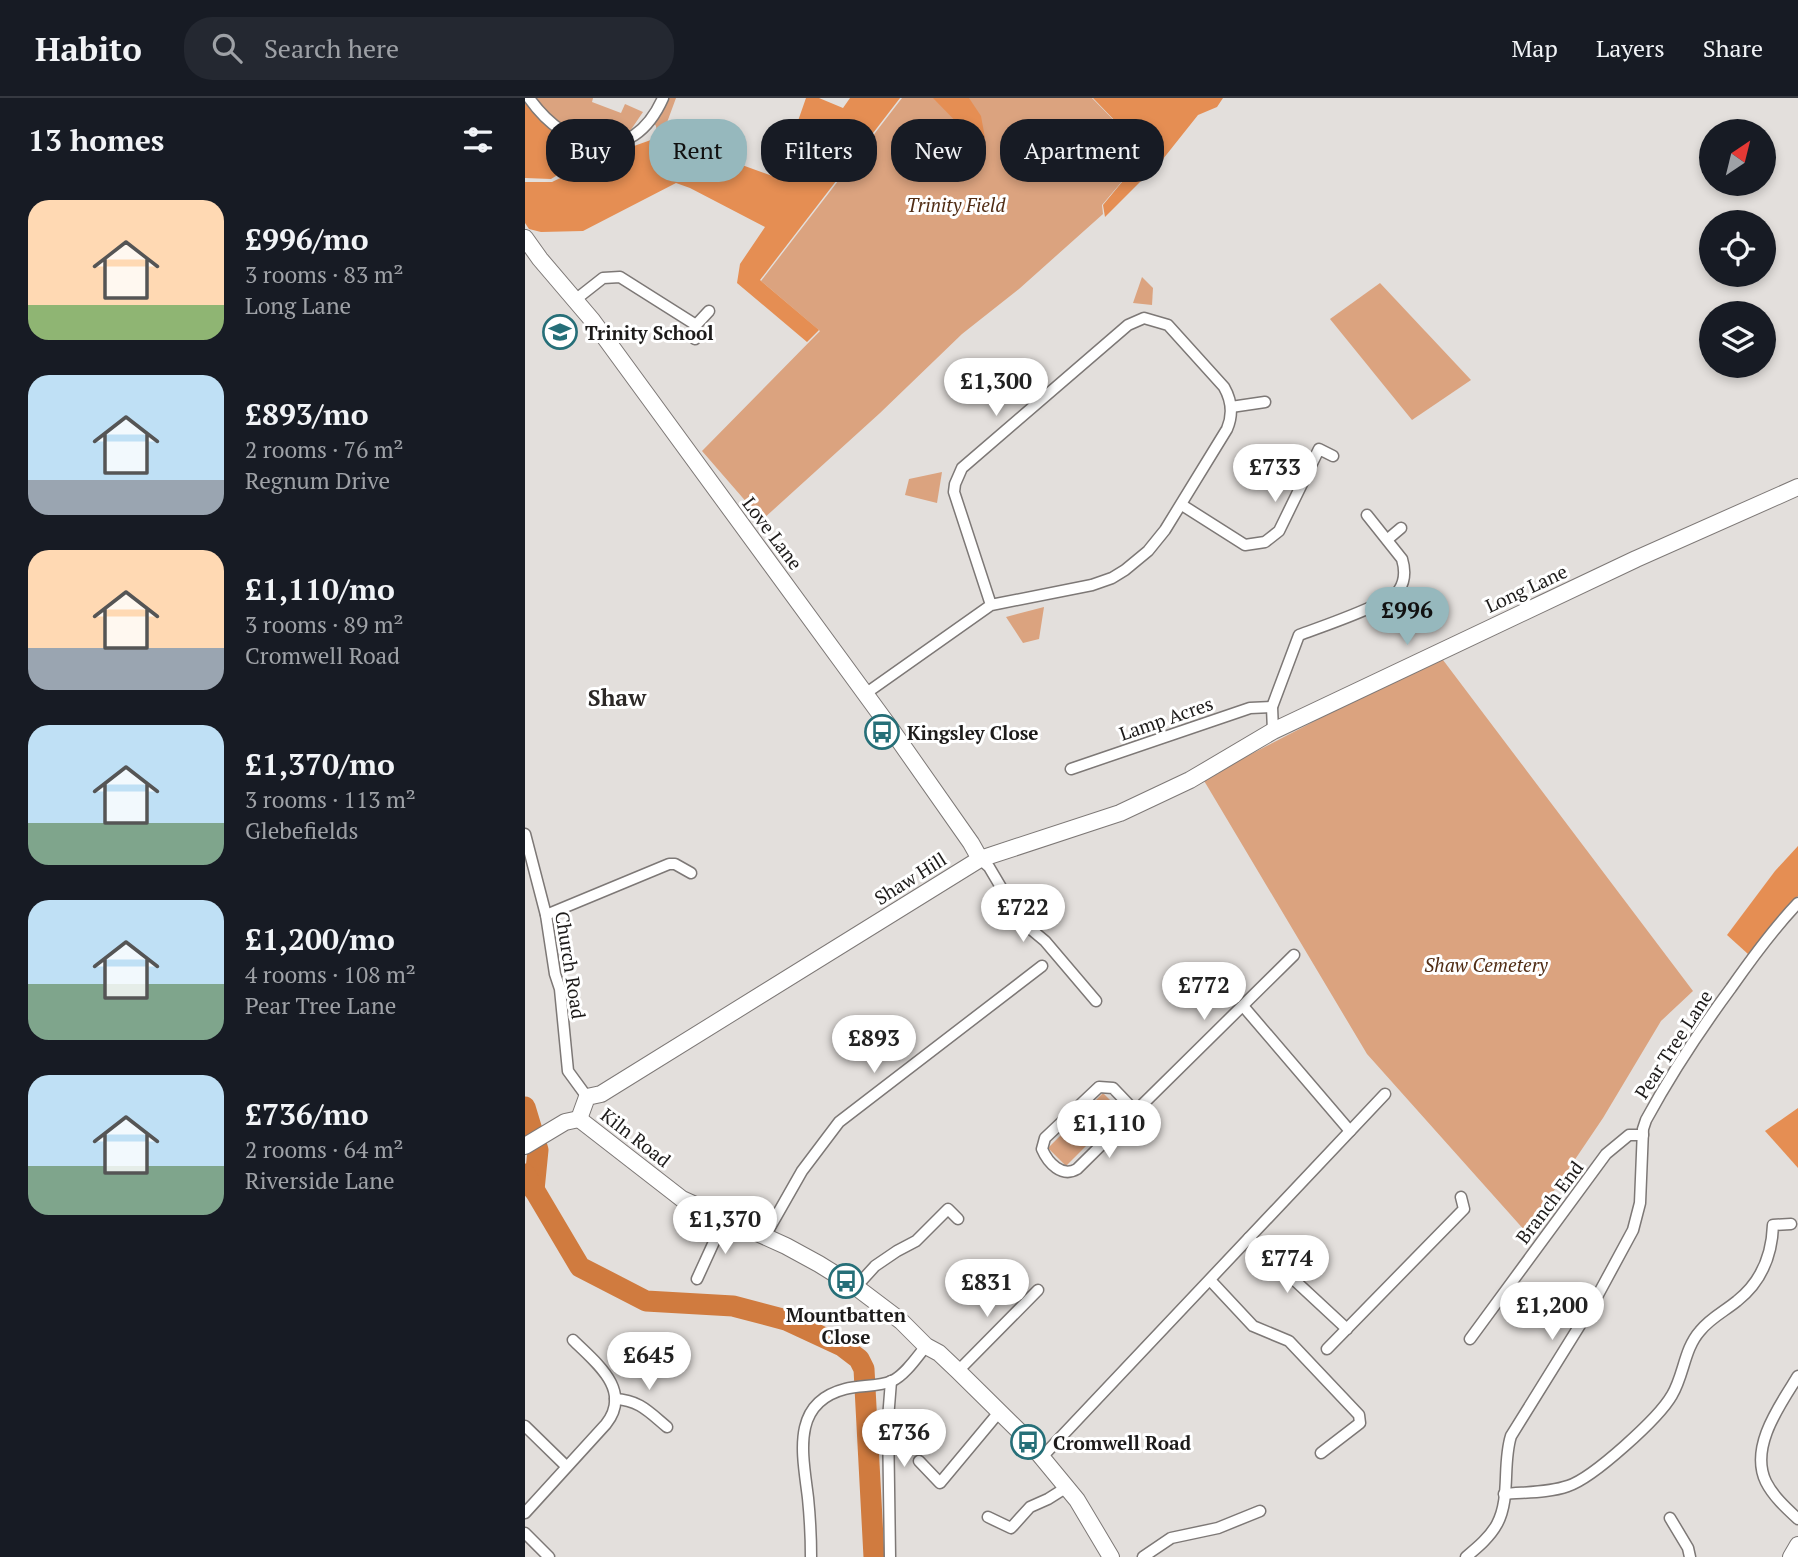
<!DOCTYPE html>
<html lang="en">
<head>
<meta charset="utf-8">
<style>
	body { margin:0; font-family:"PT Serif",serif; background:#242831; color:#f1f3f6; height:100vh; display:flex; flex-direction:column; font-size:26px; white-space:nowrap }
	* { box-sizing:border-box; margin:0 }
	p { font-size:23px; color:#9ea1a6 }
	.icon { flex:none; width:38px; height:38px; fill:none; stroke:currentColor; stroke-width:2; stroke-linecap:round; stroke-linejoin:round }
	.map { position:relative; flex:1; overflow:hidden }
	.sheet { display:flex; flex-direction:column; background:#171b24; width:525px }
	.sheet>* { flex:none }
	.banner { position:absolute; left:21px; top:21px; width:665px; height:63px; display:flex; gap:14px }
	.needle { width:46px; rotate:35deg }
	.tools { position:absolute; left:1174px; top:21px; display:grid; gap:14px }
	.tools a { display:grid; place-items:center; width:77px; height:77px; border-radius:50%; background:#171b24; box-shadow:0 4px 10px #0003; font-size:35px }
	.price { position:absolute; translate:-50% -60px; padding:0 16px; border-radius:24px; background:#fff; color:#222; font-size:23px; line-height:46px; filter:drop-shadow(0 2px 4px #0008) }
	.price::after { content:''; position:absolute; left:50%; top:42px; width:21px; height:16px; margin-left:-10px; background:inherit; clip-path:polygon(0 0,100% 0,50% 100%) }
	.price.active { background:#96b8bd; color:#111 }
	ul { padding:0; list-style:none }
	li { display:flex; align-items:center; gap:21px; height:175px; padding:0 28px }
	li span { display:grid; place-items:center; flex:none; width:196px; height:140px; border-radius:21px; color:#555 }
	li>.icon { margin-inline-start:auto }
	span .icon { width:84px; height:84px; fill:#fffc; stroke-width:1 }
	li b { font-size:30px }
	h2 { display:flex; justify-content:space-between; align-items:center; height:84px; padding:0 28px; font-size:30px }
	.tag { padding:0 24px; border-radius:28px; background:#171b24; box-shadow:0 4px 10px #0003; font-size:24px; line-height:63px }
	.tag.active { background:#96b8bd; color:#111 }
	header { display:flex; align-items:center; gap:42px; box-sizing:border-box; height:98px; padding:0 35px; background:#171b24; border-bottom:2px solid #363941 }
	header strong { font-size:33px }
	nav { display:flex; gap:38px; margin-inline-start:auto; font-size:24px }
	.search { width:490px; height:63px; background:#242831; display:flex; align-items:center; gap:18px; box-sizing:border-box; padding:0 24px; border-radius:28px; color:#9ea1a6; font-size:26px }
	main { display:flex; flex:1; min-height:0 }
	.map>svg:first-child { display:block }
	.green { fill:#dba37f }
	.forest { fill:#e58e53 }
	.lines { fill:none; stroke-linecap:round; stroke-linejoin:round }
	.river { stroke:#d07b3f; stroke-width:21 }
	.street-casing { stroke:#7d7876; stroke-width:13 }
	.secondary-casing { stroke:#7d7876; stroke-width:18 }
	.street { stroke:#fff; stroke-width:10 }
	.secondary { stroke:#fff; stroke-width:16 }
	.labels { text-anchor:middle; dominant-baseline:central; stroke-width:6; stroke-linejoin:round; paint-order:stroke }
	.park-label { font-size:19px; font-style:italic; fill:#502c14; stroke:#fff }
	.poi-label { font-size:19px; font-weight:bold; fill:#1d1b1a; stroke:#fff; text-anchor:start }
	.street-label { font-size:19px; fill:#1d1b1a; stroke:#fff }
	.quarter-label { font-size:23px; font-weight:bold; fill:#2c2826; stroke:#fff }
</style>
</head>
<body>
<header>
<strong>Habito</strong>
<div class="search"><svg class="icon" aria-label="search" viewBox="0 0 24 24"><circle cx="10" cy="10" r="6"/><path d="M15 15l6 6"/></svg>Search here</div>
<nav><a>Map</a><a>Layers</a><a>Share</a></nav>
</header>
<main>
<section class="sheet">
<h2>13 homes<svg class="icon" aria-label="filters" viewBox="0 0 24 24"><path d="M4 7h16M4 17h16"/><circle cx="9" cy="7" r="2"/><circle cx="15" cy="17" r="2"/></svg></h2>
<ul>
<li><span style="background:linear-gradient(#ffd9b3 75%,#8fb573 0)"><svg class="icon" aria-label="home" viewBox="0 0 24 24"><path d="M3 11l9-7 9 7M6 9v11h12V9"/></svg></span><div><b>£996/mo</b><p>3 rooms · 83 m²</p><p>Long Lane</p></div></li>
<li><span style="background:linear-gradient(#bfe0f5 75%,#9aa5b1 0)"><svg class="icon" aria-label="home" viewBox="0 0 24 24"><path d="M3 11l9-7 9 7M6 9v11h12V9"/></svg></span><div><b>£893/mo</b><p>2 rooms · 76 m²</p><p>Regnum Drive</p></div></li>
<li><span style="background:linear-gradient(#ffd9b3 70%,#9aa5b1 0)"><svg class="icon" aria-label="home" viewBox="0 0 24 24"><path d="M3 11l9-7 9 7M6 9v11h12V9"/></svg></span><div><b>£1,110/mo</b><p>3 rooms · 89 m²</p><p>Cromwell Road</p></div></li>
<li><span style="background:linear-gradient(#bfe0f5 70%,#7fa58c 0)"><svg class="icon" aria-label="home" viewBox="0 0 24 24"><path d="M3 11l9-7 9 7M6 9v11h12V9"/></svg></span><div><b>£1,370/mo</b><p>3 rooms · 113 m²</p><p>Glebefields</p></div></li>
<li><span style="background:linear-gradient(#bfe0f5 60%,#7fa58c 0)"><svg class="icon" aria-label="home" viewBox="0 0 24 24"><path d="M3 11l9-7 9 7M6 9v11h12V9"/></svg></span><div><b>£1,200/mo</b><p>4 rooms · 108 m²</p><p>Pear Tree Lane</p></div></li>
<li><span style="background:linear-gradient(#bfe0f5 65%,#7fa58c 0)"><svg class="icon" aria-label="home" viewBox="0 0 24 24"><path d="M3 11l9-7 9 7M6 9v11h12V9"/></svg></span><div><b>£736/mo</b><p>2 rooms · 64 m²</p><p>Riverside Lane</p></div></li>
</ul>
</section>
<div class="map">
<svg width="1273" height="1459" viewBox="0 0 1273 1459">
	<rect width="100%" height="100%" fill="#e3dfdc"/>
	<g class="green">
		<polygon points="7,0 68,0 67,4 96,15 100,6 118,14 103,36 79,45 39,33"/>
		<polygon points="139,0 151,0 137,38 132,38 131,28 126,21"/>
		<polygon points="377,0 567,0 621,55 577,107 578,116 494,191 437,236 355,315 237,422 177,353 295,233 236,183"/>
		<polygon points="617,179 628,190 627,207 608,205"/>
		<polygon points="855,185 946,282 887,322 805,221"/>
		<polygon points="417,374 412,405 380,397 384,381"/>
		<polygon points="519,509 514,541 498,545 481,519"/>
		<polygon points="915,558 1168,893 1136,923 1078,1020 1001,1134 842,956 678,681"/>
		<polygon points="578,995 596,1013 541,1068 523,1050"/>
	</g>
	<g class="forest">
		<polygon points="0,0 46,42 54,55 51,66 26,81 0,80"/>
		<polygon points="281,0 294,0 318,10 325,0 375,0 235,182 294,232 282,244 212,185 215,166 240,129 165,90 151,85 58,133 16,134 4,131 0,125 0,84 27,84 54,71 74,50 105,43 109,48 137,38 253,80"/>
		<polygon points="408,0 444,0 456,18 460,40 445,38"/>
		<polygon points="568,0 698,0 692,9 673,17 638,61 580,119 578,107 621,55"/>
		<polygon points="1273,748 1273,798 1223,856 1202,837 1250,773"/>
		<polygon points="1273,1010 1273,1070 1240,1033"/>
	</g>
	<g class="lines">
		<g class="river">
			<polyline points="0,1009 13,1052 9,1092"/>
			<polyline points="0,1076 55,1169 121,1203 208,1208 261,1222 317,1248 334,1261 339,1271 349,1459"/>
		</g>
		<g class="street-casing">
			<g id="street">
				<path d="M4,0C42,54 107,70 138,0"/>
				<polyline points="50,202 78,180 95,179 171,227"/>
				<polyline points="170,241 171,227 184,213"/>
				<polyline points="706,309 740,304"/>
				<polyline points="657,407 720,447 740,444 754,433 794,351 808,358"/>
				<polyline points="863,441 876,430"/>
				<path d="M340,596L466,507L567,487L587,480L600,472L623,453L640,432L702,331C708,317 707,303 699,289L643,227L619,220L603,227L437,370L430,386L429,394L466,507"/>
				<path d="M748,633L747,609L774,537C793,530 864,506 874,492C880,483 880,471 877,461L842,417"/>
				<polyline points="546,671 725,610 747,609"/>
				<polyline points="0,736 21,817 30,876 35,891 43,973 62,999"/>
				<polyline points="455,761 464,769 496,823 520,843 571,903"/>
				<polyline points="21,817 144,766 150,766 166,775"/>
				<polyline points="718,908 825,1033"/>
				<path d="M610,1013L588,990L574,989L520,1040L517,1051C523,1065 537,1080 552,1071L769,857"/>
				<polyline points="240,1138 277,1073 314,1024 517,868"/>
				<polyline points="724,1140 822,1231"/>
				<polyline points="172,1181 199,1122"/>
				<polyline points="685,1182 728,1228 764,1243 834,1317 835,1325 796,1355"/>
				<polyline points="331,1189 350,1168 372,1153 391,1143 423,1111 433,1121"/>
				<polyline points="945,1241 1081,1056 1104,1037 1118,1037"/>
				<polyline points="802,1251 939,1111 936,1099"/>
				<polyline points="433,1273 513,1192"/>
				<path d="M1273,1278C1255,1307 1224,1349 1241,1384C1248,1398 1261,1410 1273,1421"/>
				<path d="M90,1301C114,1302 124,1314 142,1329"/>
				<polyline points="0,1328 41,1368"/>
				<polyline points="517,1359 860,996"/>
				<polyline points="394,1363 415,1385 475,1313"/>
				<path d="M979,1396C1000,1394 1023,1395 1043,1388C1068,1380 1134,1320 1147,1297C1159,1277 1159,1251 1175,1233C1185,1220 1200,1213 1212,1203C1236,1184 1247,1157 1248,1127L1266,1126"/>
				<path d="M0,1415L81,1326C108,1292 70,1264 48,1242"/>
				<polyline points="463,1419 486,1430 505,1409 523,1401 542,1389"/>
				<polyline points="1145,1420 1163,1450 1165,1459"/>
				<polyline points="0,1435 24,1459"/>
				<path d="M286,1459C286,1439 285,1420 283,1400C278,1358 265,1305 320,1291C335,1287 353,1289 367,1283C380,1277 392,1259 401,1248"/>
				<polyline points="365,1459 363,1321 366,1283"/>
				<polyline points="618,1459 646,1440 693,1430 735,1413"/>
				<path d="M941,1459C953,1449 965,1439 972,1426C986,1400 977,1366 986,1338L1068,1206L1108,1132L1115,1105L1118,1031L1121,1022C1146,976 1175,932 1206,890C1227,860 1248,831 1273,805"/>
			</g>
		</g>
		<g class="secondary-casing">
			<g id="secondary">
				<polyline points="0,140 15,161 67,222 366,631 446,745 455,761"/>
				<polyline points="54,1021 62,999 76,996 455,761 595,715 665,682 748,633 1111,461 1273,389"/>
				<polyline points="54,1021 157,1101 261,1148 294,1166 331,1189 376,1223 401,1248 414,1255 433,1273 500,1339 552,1402 586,1459"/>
				<polyline points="0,1048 40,1024 54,1021"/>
				<polyline points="1266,1459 1273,1447"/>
			</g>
		</g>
		<use href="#street" class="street"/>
		<use href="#secondary" class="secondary"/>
	</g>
	<defs>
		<g id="school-ring" transform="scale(1.75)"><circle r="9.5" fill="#fff" stroke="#266f78" stroke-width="1.5"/><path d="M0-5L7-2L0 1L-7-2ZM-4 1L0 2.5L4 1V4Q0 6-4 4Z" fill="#266f78"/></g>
		<g id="bus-ring" transform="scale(1.75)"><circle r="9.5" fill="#fff" stroke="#266f78" stroke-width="1.5"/><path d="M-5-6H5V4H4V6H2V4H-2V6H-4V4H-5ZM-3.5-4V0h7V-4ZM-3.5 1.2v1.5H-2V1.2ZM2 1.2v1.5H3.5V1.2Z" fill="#266f78"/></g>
	</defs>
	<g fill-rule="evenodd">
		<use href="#school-ring" x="35" y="234"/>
		<use href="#bus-ring" x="357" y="634"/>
		<use href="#bus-ring" x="321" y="1183"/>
		<use href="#bus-ring" x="503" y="1344"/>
	</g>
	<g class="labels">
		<g class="park-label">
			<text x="431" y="106">Trinity Field</text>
			<text x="961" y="866">Shaw Cemetery</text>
		</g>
		<g class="poi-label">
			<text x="60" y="234">Trinity School</text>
			<text x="382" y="634">Kingsley Close</text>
			<text x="321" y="1216" text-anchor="middle">Mountbatten<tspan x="321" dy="22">Close</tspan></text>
			<text x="528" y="1344">Cromwell Road</text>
		</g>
		<g class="street-label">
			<text transform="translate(248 435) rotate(53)">Love Lane</text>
			<text transform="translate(1001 490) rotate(-25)">Long Lane</text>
			<text transform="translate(641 620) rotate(-19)">Lamp Acres</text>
			<text transform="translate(385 780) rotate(-32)">Shaw Hill</text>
			<text transform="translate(46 867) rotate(81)">Church Road</text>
			<text transform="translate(1148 946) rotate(-57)">Pear Tree Lane</text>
			<text transform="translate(111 1039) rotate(38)">Kiln Road</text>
			<text transform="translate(1024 1104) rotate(-53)">Branch End</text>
		</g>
		<g class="quarter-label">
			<text x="92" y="599">Shaw</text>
		</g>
	</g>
</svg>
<div class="tools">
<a><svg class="needle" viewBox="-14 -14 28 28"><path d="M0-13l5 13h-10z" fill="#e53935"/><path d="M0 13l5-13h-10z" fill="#9ea1a6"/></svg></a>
<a><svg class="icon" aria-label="locate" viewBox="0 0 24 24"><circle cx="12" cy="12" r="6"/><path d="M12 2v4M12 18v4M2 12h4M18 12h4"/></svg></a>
<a><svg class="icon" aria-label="layers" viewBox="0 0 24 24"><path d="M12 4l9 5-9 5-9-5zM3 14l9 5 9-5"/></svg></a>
</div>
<b class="price" style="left:471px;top:320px">£1,300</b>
<b class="price" style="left:750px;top:406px">£733</b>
<b class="price active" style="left:882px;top:549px">£996</b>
<b class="price" style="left:498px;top:846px">£722</b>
<b class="price" style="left:679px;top:924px">£772</b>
<b class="price" style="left:349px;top:977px">£893</b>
<b class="price" style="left:584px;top:1062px">£1,110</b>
<b class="price" style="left:200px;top:1158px">£1,370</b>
<b class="price" style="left:762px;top:1197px">£774</b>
<b class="price" style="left:462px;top:1221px">£831</b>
<b class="price" style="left:1027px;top:1244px">£1,200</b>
<b class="price" style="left:124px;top:1294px">£645</b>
<b class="price" style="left:379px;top:1371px">£736</b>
<div class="banner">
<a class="tag">Buy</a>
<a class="tag active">Rent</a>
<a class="tag">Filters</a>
<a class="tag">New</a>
<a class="tag">Apartment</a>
</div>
</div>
</main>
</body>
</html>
